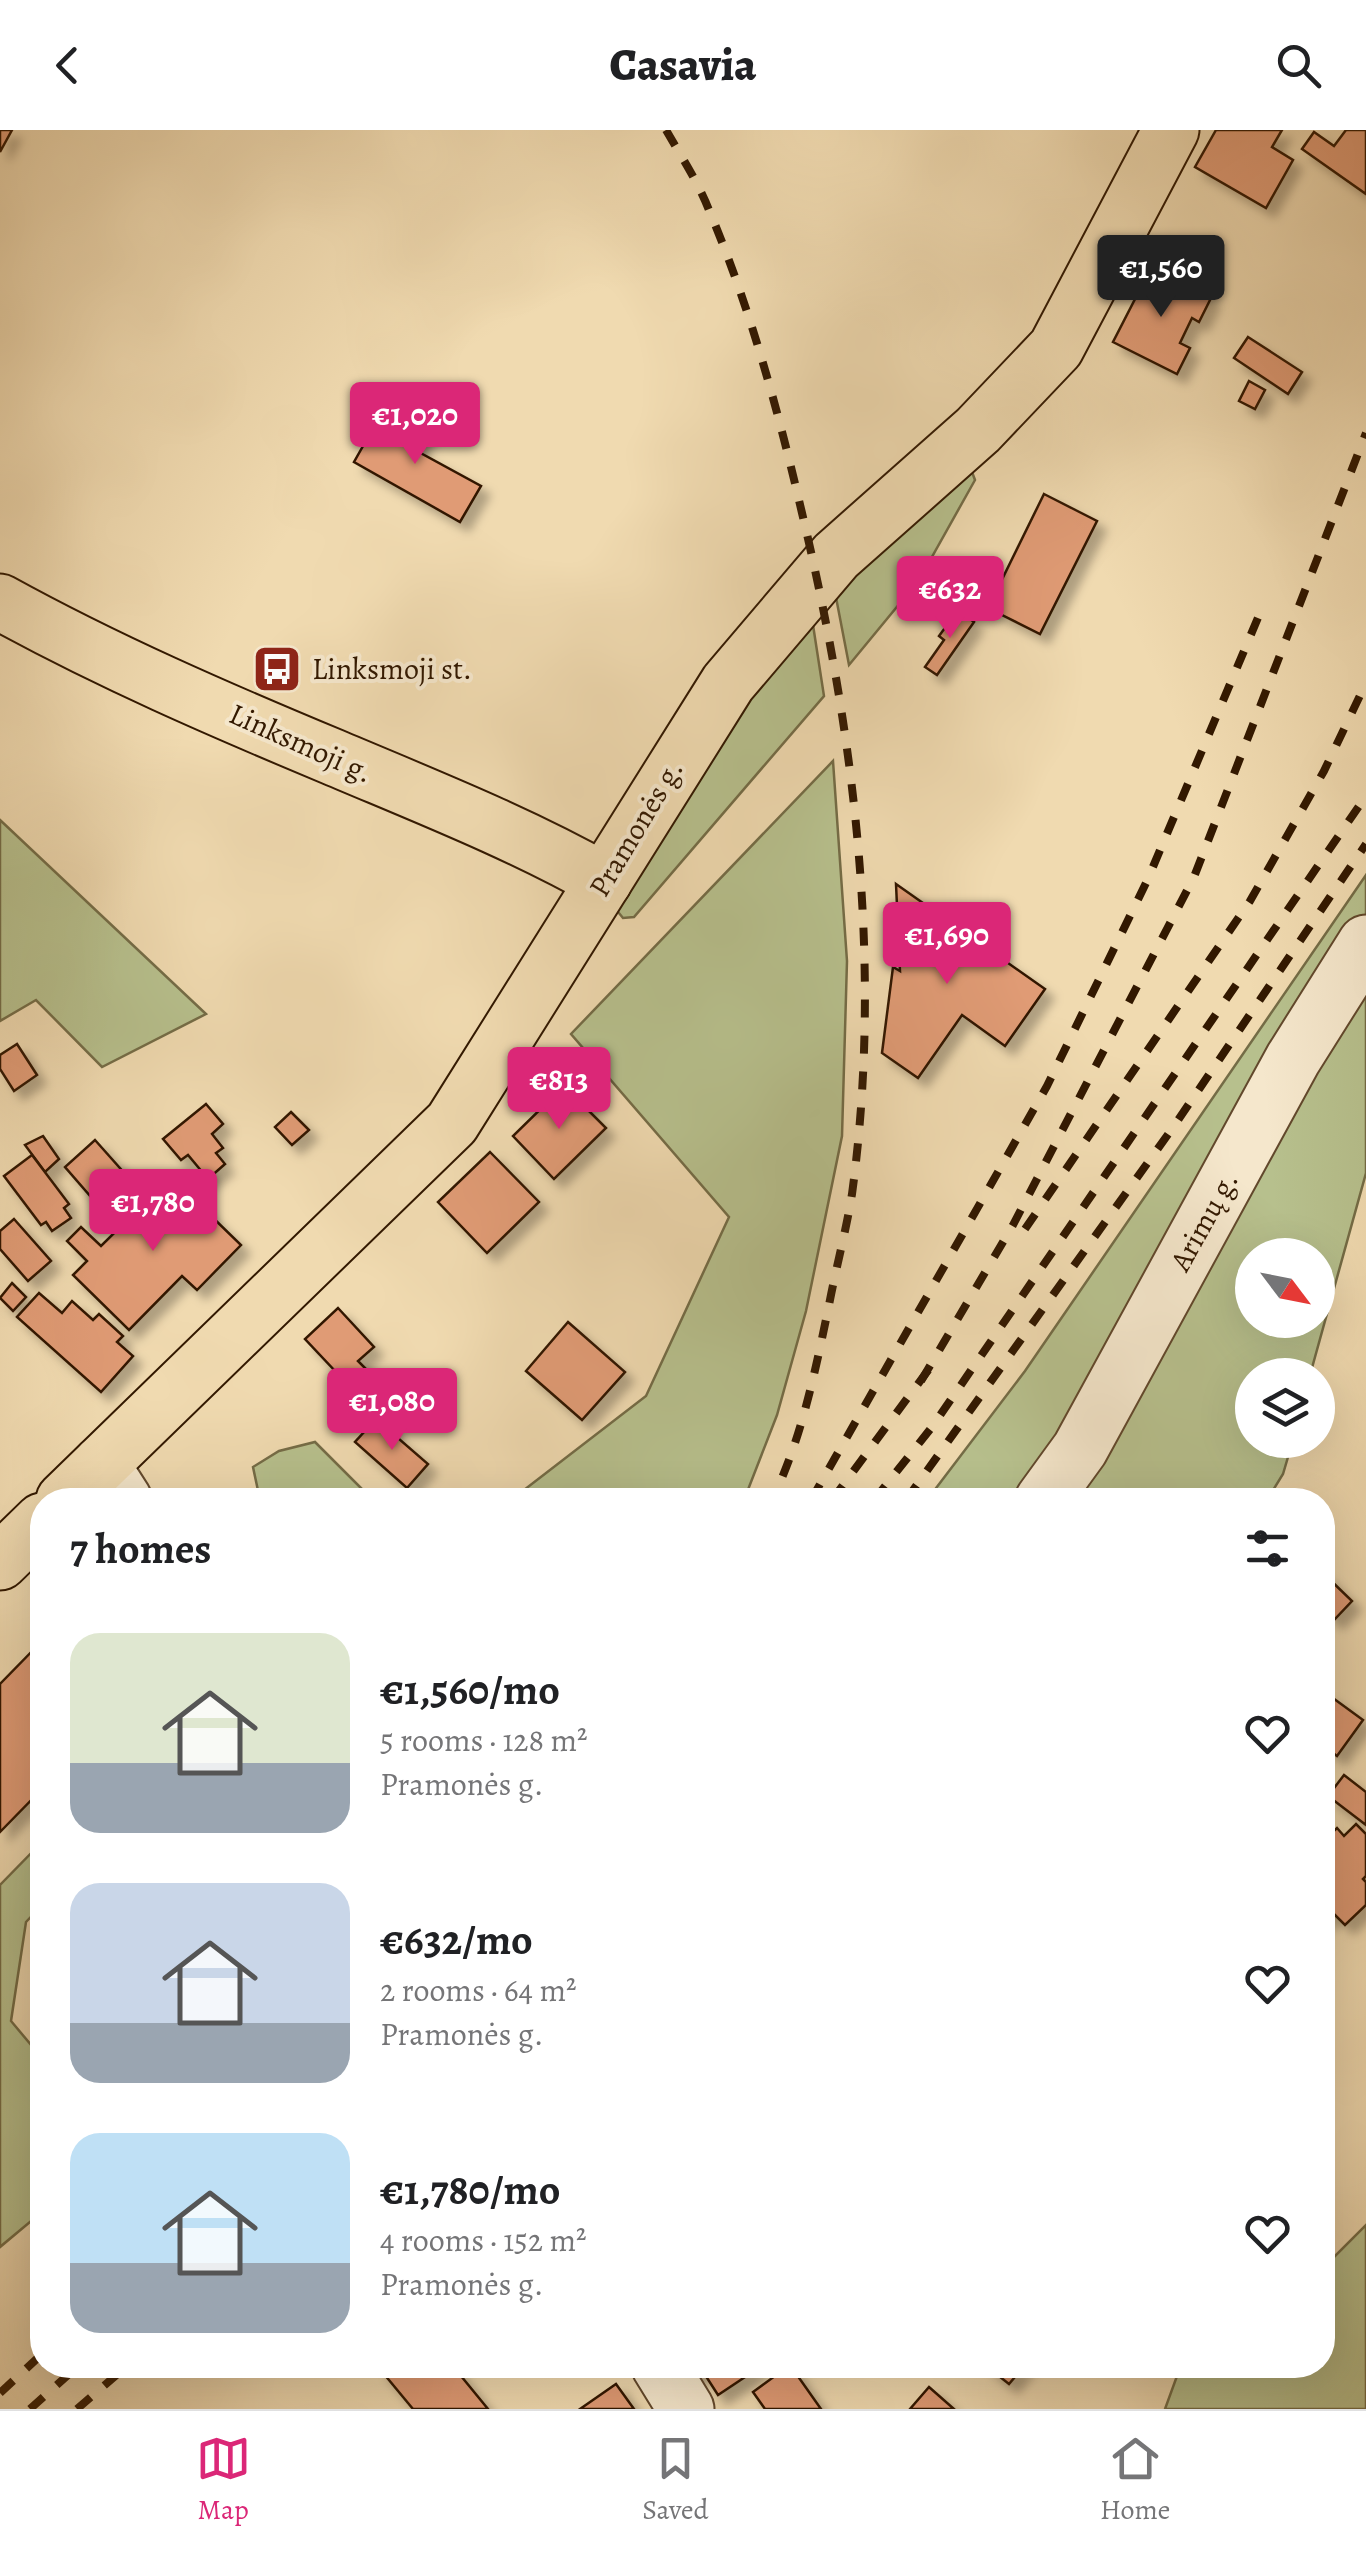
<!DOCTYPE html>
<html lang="en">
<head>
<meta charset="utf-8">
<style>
	body { margin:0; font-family:Alegreya,serif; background:#f2f2f2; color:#202124; height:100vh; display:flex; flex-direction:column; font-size:38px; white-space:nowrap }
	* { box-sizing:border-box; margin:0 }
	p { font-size:32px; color:#757577 }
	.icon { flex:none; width:55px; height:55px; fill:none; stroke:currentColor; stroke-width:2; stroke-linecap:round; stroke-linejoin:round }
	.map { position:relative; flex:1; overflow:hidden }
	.sheet { position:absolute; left:30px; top:1358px; width:1305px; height:890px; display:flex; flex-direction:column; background:#fff; border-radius:40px; box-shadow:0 10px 40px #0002 }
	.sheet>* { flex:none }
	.needle { width:65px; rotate:122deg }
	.controls { position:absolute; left:1235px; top:1108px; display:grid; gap:20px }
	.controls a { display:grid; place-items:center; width:100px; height:100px; border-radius:50%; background:#fff; box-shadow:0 10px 40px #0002; font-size:50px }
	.price { position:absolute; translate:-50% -85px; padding:0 22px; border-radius:10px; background:#db2777; color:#fff; font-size:32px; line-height:65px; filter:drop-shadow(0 2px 5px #0008) }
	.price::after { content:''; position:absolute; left:50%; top:60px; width:30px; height:22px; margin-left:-15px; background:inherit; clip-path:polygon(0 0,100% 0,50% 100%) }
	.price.current { background:#222; color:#fff }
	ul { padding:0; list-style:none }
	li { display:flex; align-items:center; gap:30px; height:250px; padding:0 40px }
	li span { display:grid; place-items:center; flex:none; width:280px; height:200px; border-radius:30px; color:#555 }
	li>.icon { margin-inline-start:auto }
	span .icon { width:120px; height:120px; fill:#fffc; stroke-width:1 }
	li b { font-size:42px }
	h2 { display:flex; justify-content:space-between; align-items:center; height:120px; padding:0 40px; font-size:42px }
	header { display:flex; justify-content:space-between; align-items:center; height:130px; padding:0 40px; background:#fff; font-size:45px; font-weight:800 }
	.menu { display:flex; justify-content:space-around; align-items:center; height:140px; border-top:2px solid #e0e0e0; background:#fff; font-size:28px; color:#757577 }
	.menu a { display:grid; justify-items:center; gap:5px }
	.menu .current { color:#db2777 }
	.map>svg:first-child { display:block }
	.green { fill:#b7c08d; stroke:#746c46; stroke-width:2.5; fill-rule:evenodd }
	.building { fill:#e09b75; stroke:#321800; stroke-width:2.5; filter:url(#shadow) }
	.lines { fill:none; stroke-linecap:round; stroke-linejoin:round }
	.minor-casing { stroke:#62482c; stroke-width:59 }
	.major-casing { stroke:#321800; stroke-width:59 }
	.minor { stroke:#f5e7cc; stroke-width:55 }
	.major { stroke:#f0dab0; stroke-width:55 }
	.rail { stroke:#321800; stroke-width:8; stroke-dasharray:18 18; stroke-linecap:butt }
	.labels { text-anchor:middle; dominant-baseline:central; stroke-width:8; stroke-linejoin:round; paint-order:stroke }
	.poi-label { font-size:30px; fill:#321800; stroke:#f5e7cc; text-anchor:start }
	.street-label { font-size:30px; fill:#321800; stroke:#f5e7cc }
</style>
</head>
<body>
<header><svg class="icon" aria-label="back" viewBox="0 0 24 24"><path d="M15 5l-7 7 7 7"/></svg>Casavia<svg class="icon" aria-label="search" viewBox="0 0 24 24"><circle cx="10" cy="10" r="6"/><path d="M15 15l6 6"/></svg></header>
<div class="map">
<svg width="1366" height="2279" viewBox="0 0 1366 2279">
	<defs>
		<filter id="shadow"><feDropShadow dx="9" dy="9" stdDeviation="5" flood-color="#0004"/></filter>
	</defs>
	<rect width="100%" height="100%" fill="#f0dab0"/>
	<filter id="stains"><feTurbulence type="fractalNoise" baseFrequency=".002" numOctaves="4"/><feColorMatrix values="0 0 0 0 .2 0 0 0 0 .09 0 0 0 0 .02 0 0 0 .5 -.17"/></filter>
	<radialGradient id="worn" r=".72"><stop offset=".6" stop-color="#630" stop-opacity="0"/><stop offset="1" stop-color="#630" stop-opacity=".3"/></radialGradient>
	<g class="green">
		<polygon points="972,342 975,350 919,450 849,535 834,457"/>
		<polygon points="811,482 824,566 634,787 623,788 614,777 729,593"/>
		<polygon points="833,631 847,831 842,1006 806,1181 777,1285 744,1370 511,1370 646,1266 729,1087 571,904"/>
		<polygon points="0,690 206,884 102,937 36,870 0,891"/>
		<path d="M1366,745V1043L1310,1245H1252V1310H1293L1283,1344L1267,1370H927L1025,1241ZM1252,1125H1318V1190H1252Z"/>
		<polygon points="315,1312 373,1370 260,1370 253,1337 279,1321"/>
		<polygon points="42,1712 42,1775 26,1792 11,1891 42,1928 42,2082 0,2117 0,1755"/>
		<polygon points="1366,2095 1366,2279 1165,2279 1181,2235 1322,2235 1323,2138"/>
	</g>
	<g class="building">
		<polygon points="0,0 12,0 0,22"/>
		<polygon points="1216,0 1282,0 1272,17 1293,30 1266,78 1195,37"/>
		<polygon points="1346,0 1366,0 1366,64 1302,19 1314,2 1334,16"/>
		<polygon points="1151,138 1211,168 1199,192 1192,188 1180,213 1190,218 1177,244 1113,212"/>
		<polygon points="1248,207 1302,242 1288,264 1234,228"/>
		<polygon points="1249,251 1265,260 1255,279 1239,271"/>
		<polygon points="384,279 427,303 417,321 481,356 460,392 354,332"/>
		<polygon points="1044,364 1097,391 1040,504 988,478"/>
		<polygon points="958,480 974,492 937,545 925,537 944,510 939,506"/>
		<polygon points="896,754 1045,859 1005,916 962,885 918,948 882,923 893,837 900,841"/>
		<polygon points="17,914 37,945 14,961 0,939 0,925"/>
		<polygon points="564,956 606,998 554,1049 513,1006"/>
		<polygon points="206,974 223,994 212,1004 223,1018 216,1023 225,1034 208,1049 188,1025 181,1030 163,1009"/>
		<polygon points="291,982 309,1000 292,1015 275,997"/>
		<polygon points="43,1006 59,1029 45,1042 25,1015"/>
		<polygon points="95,1010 142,1063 111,1090 65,1037"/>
		<polygon points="490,1022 539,1072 487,1123 438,1072"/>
		<polygon points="32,1025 69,1074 64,1078 71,1088 52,1101 46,1092 41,1095 4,1046"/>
		<polygon points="171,1047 241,1115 197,1160 182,1146 129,1200 73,1145 87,1131 67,1111 81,1097 101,1116"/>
		<polygon points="14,1089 51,1131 28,1151 0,1119 0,1101"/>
		<polygon points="12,1153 26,1167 13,1181 0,1168"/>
		<polygon points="39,1163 62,1183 72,1171 93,1190 99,1184 123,1206 117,1212 133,1226 101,1262 17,1187"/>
		<polygon points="338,1178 374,1217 358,1231 370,1243 353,1260 305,1209"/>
		<polygon points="568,1192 625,1242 582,1290 526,1241"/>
		<polygon points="376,1289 428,1334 407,1358 355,1312"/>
		<polygon points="1322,1442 1352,1471 1334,1490 1322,1479"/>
		<polygon points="42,1511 42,1659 0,1702 0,1554"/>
		<polygon points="1326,1563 1363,1590 1337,1626 1322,1615 1322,1568"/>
		<polygon points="1344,1645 1366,1662 1366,1695 1328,1666"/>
		<polygon points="1356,1694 1366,1704 1366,1746 1363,1749 1366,1752 1366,1775 1345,1795 1333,1783 1322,1792 1322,1727 1328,1721 1322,1712 1337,1698 1344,1706"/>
		<polygon points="383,2235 452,2235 488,2279 413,2279 379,2238"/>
		<polygon points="678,2235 758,2235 760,2237 718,2265 702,2240 688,2250"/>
		<polygon points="790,2235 821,2279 765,2279 753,2262"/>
		<polygon points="985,2235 1025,2235 1009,2254"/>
		<polygon points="616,2254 634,2279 580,2279"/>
		<polygon points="929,2257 954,2279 910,2279"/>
	</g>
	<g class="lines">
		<g class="minor-casing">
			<g id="minor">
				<polyline points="101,1334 124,1370"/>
				<polyline points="1043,1370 1080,1319 1293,929 1366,813"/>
				<polyline points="659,2235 686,2279"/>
			</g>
		</g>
		<g class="major-casing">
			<g id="major">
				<path d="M0,472C107,531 220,580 333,627C425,666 517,702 604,751"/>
				<polyline points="64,1370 452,993 728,553 836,426 978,300 1056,218 1171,0"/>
				<polyline points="0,1432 42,1391"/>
			</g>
		</g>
		<use href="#minor" class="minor"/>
		<use href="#major" class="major"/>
		<g class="rail">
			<path d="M666,0C681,26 698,52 709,80C750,177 778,280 802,383C855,605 883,836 852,1064C846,1101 836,1138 829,1175C815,1242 802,1308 772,1370"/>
			<polyline points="1025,1099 1250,771 1324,641 1366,553"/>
			<polyline points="921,1251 1013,1095 1194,747 1366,303"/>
			<polyline points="811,1370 1047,956 1147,751 1260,483"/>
			<polyline points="832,1370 929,1239"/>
			<polyline points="874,1370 932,1297 1366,666"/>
			<polyline points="906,1370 1174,996 1366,714"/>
			<polyline points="0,2263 42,2224"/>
			<polyline points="30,2279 79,2235"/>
			<polyline points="77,2279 128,2235"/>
		</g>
	</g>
	<defs>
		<g id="bus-square" transform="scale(2.5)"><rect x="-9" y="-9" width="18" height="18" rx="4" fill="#8f2418" stroke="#f5e7cc"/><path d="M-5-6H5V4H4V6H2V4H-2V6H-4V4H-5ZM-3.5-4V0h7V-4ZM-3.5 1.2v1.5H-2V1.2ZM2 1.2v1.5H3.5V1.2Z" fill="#fff"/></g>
	</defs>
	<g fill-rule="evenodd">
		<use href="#bus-square" x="277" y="539"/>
	</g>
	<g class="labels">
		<g class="poi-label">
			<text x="312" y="539">Linksmoji st.</text>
		</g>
		<g class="street-label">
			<text transform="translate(301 613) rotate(24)">Linksmoji g.</text>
			<text transform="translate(636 698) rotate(-59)">Pramonės g.</text>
			<text transform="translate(1204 1091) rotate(-61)">Arimų g.</text>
		</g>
	</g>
	<rect width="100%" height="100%" filter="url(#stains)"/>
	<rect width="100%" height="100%" fill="url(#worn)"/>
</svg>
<div class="controls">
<a><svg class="needle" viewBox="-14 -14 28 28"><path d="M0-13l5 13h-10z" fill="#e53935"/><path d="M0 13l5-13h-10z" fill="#757577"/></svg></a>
<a><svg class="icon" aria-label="layers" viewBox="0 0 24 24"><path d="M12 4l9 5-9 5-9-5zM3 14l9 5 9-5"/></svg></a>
</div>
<b class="price current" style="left:1161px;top:190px">€1,560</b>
<b class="price" style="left:415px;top:337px">€1,020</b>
<b class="price" style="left:950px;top:511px">€632</b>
<b class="price" style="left:947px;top:857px">€1,690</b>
<b class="price" style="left:559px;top:1002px">€813</b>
<b class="price" style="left:153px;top:1124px">€1,780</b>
<b class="price" style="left:392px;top:1323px">€1,080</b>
<section class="sheet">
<h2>7 homes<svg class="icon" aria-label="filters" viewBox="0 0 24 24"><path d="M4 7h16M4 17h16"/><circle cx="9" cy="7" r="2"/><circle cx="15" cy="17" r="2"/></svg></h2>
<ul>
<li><span style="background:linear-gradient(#dfe7d0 65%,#9aa5b1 0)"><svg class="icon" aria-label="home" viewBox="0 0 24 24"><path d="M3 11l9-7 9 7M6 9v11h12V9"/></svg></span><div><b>€1,560/mo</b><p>5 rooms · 128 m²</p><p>Pramonės g.</p></div><svg class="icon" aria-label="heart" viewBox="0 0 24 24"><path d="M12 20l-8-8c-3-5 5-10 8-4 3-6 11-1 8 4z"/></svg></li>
<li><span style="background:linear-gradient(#c9d6e8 70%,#9aa5b1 0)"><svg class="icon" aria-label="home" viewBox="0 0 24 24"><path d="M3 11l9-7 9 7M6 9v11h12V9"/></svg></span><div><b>€632/mo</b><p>2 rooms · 64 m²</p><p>Pramonės g.</p></div><svg class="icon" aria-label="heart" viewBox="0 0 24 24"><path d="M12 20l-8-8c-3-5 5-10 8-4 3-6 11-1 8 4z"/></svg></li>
<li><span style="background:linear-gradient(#bfe0f5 65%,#9aa5b1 0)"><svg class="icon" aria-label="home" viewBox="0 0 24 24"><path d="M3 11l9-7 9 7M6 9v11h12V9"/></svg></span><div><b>€1,780/mo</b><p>4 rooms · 152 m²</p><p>Pramonės g.</p></div><svg class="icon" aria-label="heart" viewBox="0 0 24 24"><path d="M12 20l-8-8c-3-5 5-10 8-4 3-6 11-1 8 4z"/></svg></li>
</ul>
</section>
</div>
<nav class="menu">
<a class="current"><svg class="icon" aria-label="map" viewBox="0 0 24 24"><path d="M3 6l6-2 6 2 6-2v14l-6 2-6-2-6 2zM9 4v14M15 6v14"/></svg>Map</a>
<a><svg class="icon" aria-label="saved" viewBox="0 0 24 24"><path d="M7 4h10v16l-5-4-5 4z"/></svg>Saved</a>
<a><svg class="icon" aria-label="home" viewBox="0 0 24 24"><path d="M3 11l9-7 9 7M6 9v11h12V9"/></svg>Home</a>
</nav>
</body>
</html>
